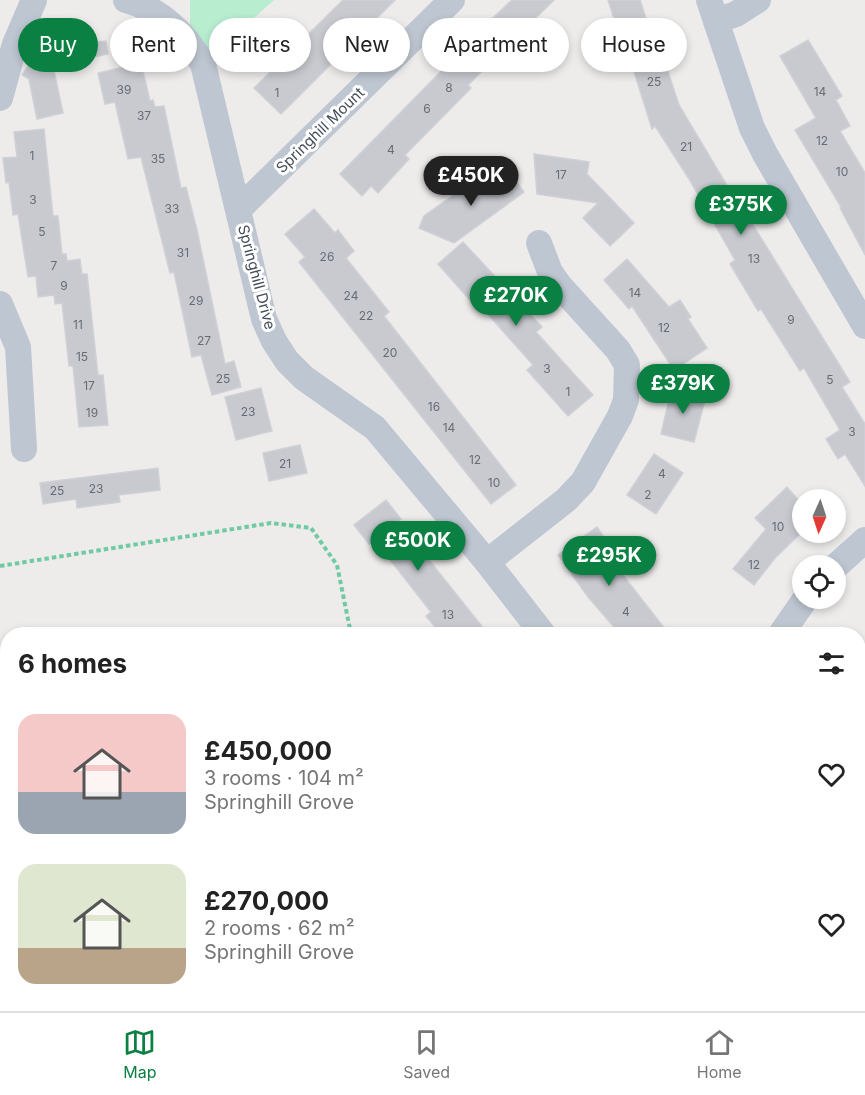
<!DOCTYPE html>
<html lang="en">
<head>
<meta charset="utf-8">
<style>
	body { margin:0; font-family:Inter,sans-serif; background:#f2f2f2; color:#222; height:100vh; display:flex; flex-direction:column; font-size:22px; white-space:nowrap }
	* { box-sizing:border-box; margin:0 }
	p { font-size:20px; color:#767676 }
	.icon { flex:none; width:33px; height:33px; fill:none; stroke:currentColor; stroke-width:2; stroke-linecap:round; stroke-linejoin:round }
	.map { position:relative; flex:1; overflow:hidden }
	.drawer { position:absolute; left:0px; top:627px; width:866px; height:384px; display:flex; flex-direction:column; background:#fff; border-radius:24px 24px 0 0; box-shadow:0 3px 9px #0003 }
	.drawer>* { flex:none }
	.guide { position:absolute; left:18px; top:18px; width:830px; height:54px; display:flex; gap:12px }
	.needle { width:39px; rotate:183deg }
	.tools { position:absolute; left:792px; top:489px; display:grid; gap:12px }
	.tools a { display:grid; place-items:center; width:54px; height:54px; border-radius:50%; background:#fff; box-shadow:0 3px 9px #0003; font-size:30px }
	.price { position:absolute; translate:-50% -51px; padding:0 14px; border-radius:21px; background:#0b8043; color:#fff; font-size:20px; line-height:39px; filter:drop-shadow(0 2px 3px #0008) }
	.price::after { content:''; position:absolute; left:50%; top:36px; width:18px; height:14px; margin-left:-9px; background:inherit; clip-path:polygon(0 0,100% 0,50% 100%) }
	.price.active { background:#222; color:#fff }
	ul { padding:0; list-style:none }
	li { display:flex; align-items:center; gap:18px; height:150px; padding:0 18px }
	li span { display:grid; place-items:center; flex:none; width:168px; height:120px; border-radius:18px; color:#555 }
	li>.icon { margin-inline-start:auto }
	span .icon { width:72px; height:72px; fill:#fffc; stroke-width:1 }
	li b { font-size:26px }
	h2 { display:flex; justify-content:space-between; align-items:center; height:72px; padding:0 18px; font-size:26px }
	.chip { padding:0 21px; border-radius:27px; background:#fff; box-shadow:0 3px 9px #0003; font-size:21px; line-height:54px }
	.chip.active { background:#0b8043; color:#fff }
	.tab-bar { display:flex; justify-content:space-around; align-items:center; height:84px; border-top:2px solid #e0e0e0; background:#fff; font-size:16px; color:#767676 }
	.tab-bar a { display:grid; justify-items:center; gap:3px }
	.tab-bar .active { color:#0b8043 }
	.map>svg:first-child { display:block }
	.green { fill:#b8edd0 }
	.building { fill:#c8cad0; stroke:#cfd1d7; stroke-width:1.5 }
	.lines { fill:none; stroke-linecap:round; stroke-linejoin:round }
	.path { stroke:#70cba5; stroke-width:4; stroke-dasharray:4.5 3; stroke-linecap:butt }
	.minor { stroke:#bec6d1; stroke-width:26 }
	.labels { text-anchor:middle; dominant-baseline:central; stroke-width:6; stroke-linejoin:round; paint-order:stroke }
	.number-label { font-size:12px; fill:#656c76 }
	.street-label { font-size:15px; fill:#444d58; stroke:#fff }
</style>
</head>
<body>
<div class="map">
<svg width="865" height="1011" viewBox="0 0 865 1011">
	<rect width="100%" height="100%" fill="#eeebeb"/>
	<polygon class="green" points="190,0 274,0 203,64 190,42"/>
	<g class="building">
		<polygon points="343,0 395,0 281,114 254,88"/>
		<polygon points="512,0 554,0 468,85 471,88 405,155 409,159 378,193 371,186 362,196 340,174 464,48 462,47"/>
		<polygon points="608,0 640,0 654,43 658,41 679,105 748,221 750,220 850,382 842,387 865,424 865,486 845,454 838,459 826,439 840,430 804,368 800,371 761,309 758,311 730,264 735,260 689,179 655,126 652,129 621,30 618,31"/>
		<polygon points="47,37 49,46 106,41 108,54 53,66 63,113 37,119 29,79 22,75"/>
		<polygon points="808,40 842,96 836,100 850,126 840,131 865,173 865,255 840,208 841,207 795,130 816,118 780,56"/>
		<polygon points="141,63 150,101 153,100 155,107 164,106 181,188 186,187 197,230 225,364 234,361 241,387 212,395 201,355 192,357 174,272 170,273 141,157 128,159 115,102 105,104 98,73"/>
		<polygon points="44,129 53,216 58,216 62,254 66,254 67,261 80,259 82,274 87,274 98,375 103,375 108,425 79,427 73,366 69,366 62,303 55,304 54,295 38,297 36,276 28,277 18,214 13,215 9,182 6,183 3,158 17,157 14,132"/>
		<polygon points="534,154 589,162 587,174 634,223 610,246 583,218 598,203 537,194"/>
		<polygon points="506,167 524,192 454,243 419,228 424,216 469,184 474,190"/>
		<polygon points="314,209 335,233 338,230 354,251 346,258 389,312 384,316 516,485 491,504 299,262 305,257 285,234"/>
		<polygon points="463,242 542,327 536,332 593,395 568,416 527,370 533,365 479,304 476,307 438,264"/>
		<polygon points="627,259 669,307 680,300 691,317 688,319 707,348 674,370 632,306 629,309 604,280"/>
		<polygon points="672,387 706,396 694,442 661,434"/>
		<polygon points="261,388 272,431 236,440 225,397"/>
		<polygon points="300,445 307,473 269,481 263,453"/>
		<polygon points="654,454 683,473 656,514 627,495"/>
		<polygon points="158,468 160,490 119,495 120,502 77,508 76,499 43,504 40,483"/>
		<polygon points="787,487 802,504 802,532 775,558 754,585 733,569 766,529 755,518"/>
		<polygon points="386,500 401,519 398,521 488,634 441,634 426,616 431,612 395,566 374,541 369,544 354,525"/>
		<polygon points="597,527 610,546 604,551 669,634 620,634 588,597 558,555"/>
	</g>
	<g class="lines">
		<g class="path">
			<polyline points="0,566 271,523 311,528 337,565 351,634"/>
			<polyline points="858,757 865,758"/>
			<polyline points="319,1011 360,1004"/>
		</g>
		<g class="minor">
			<path d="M126,0C162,10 185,34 203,64L264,319L274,341L287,361L304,378L375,428L487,562L543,634"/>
			<polyline points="709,0 752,128 765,154 865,326"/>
			<polyline points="716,21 736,14 758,0"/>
			<polyline points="0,98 15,44 34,0"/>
			<polyline points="239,209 452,0"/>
			<polyline points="0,304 18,347 24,449"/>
			<polyline points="487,562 566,500 583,482 620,416 626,400 627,365 618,350 559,285 550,272 539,243"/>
			<polyline points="836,566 865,540"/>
			<polyline points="781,634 806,598"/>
			<polyline points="858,937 865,937"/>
			<polyline points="726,1004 726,1011"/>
		</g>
	</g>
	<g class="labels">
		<g class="number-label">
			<text x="654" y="81">25</text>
			<text x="449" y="87">8</text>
			<text x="124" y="89">39</text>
			<text x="820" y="91">14</text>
			<text x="277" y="92">1</text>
			<text x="427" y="108">6</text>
			<text x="144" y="115">37</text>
			<text x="822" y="140">12</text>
			<text x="686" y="146">21</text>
			<text x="391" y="149">4</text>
			<text x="32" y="155">1</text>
			<text x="158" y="158">35</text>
			<text x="842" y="171">10</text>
			<text x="561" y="174">17</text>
			<text x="33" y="199">3</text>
			<text x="172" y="208">33</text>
			<text x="42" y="231">5</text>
			<text x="183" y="252">31</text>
			<text x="327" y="256">26</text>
			<text x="754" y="258">13</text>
			<text x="54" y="265">7</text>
			<text x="64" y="285">9</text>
			<text x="635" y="292">14</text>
			<text x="351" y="295">24</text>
			<text x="196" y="300">29</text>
			<text x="366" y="315">22</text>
			<text x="791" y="319">9</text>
			<text x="78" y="324">11</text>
			<text x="664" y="327">12</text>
			<text x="204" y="340">27</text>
			<text x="390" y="352">20</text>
			<text x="82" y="356">15</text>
			<text x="547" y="368">3</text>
			<text x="223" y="378">25</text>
			<text x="830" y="379">5</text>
			<text x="89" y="385">17</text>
			<text x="568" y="391">1</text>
			<text x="434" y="406">16</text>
			<text x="248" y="411">23</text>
			<text x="92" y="412">19</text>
			<text x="449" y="427">14</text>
			<text x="852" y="431">3</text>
			<text x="475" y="459">12</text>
			<text x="285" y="463">21</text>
			<text x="662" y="473">4</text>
			<text x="494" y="482">10</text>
			<text x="96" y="488">23</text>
			<text x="57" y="490">25</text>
			<text x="648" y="494">2</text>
			<text x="778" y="526">10</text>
			<text x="754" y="564">12</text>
			<text x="626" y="611">4</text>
			<text x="448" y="614">13</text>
		</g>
		<g class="street-label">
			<text transform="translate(320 130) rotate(-44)">Springhill Mount</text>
			<text transform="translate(257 277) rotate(75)">Springhill Drive</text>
		</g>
	</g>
</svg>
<div class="tools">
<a><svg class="needle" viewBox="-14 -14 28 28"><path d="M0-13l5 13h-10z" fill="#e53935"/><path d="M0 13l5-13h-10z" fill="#767676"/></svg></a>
<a><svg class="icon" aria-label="locate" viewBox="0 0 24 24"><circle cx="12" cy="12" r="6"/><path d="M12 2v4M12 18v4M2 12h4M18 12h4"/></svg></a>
</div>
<b class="price active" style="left:471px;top:207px">£450K</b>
<b class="price" style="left:741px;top:236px">£375K</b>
<b class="price" style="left:516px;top:327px">£270K</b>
<b class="price" style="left:683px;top:415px">£379K</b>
<b class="price" style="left:418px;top:572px">£500K</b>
<b class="price" style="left:609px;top:587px">£295K</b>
<div class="guide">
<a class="chip active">Buy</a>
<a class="chip">Rent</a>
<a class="chip">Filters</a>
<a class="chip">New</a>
<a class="chip">Apartment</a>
<a class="chip">House</a>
</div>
<section class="drawer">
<h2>6 homes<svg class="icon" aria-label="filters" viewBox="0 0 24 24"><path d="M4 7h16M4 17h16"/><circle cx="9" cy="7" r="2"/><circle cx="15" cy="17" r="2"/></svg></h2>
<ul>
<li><span style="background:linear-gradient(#f6c9c9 65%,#9aa5b1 0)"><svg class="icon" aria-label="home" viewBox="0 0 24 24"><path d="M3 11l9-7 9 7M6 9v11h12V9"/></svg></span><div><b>£450,000</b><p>3 rooms · 104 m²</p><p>Springhill Grove</p></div><svg class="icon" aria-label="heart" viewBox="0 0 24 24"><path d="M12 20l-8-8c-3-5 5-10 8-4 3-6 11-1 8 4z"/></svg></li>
<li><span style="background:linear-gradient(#dfe7d0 70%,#b9a48a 0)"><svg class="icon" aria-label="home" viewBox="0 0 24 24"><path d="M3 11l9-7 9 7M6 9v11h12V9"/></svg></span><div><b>£270,000</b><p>2 rooms · 62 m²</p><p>Springhill Grove</p></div><svg class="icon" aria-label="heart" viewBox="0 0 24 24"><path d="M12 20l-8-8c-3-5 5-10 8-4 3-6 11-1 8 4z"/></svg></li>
</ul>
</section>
</div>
<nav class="tab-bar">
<a class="active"><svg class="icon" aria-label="map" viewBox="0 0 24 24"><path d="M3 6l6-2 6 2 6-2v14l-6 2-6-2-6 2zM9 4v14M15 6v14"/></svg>Map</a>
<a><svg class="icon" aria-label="saved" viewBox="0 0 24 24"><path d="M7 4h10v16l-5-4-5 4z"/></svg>Saved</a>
<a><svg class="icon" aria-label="home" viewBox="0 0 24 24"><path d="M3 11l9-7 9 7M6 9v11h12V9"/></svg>Home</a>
</nav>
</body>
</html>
